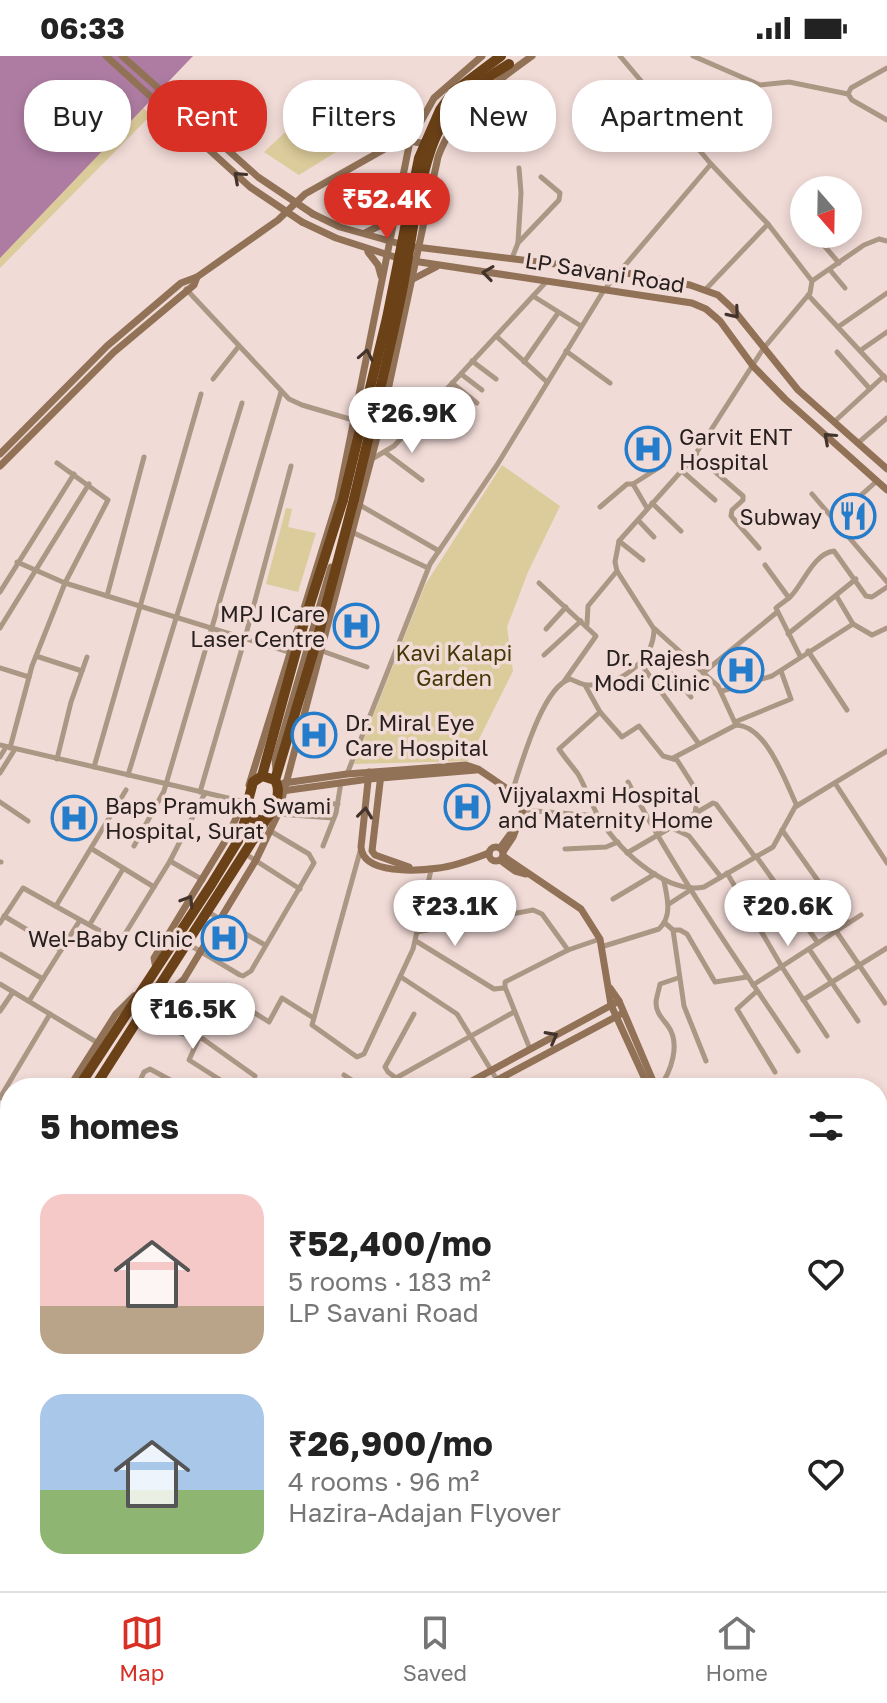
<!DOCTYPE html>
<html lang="en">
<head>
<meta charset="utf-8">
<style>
	body { margin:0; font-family:"Golos Text",sans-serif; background:#f6f6f6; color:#222; height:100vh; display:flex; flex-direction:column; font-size:30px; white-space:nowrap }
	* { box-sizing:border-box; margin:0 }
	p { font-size:26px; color:#767676 }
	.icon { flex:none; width:44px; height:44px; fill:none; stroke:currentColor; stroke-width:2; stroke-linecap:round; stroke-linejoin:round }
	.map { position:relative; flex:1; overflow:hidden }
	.sheet { position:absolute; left:0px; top:1022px; width:888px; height:514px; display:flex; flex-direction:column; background:#fff; border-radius:32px 32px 0 0; box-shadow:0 4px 12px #0003 }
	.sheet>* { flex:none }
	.top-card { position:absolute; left:24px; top:24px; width:840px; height:72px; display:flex; gap:16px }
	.needle { width:52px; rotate:160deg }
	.tools { position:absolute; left:790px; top:120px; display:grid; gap:16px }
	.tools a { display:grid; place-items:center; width:72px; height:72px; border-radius:50%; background:#fff; box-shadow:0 4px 12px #0003; font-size:40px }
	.price { position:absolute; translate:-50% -68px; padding:0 18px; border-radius:28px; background:#fff; color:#222; font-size:26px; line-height:52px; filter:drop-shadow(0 2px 4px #0008) }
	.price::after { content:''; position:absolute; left:50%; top:48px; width:24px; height:18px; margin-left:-12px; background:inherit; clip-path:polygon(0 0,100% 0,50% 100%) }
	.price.current { background:#d93025; color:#fff }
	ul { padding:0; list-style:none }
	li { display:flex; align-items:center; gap:24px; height:200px; padding:0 40px }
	li span { display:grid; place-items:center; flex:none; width:224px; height:160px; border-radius:24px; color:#555 }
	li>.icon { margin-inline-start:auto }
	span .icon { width:96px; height:96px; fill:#fffc; stroke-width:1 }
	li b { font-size:34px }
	h2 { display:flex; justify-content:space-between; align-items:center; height:96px; padding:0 40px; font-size:34px }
	.chip { padding:0 28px; border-radius:32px; background:#fff; box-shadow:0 4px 12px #0003; font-size:28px; line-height:72px }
	.chip.current { background:#d93025; color:#fff }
	.status { display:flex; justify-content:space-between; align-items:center; height:56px; padding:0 40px; background:#fff; direction:ltr }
	.status svg { height:22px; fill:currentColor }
	.dock { display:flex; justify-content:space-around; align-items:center; height:112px; border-top:2px solid #e0e0e0; background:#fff; font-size:22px; color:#767676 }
	.dock a { display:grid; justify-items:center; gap:4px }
	.dock .current { color:#d93025 }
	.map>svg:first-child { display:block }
	.green { fill:#dccb9b }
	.water { fill:#ae7ca2 }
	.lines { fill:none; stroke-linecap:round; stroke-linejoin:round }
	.street { stroke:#ac9684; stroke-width:5 }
	.secondary { stroke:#917257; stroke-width:7 }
	.highway { stroke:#6b4117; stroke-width:10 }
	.secondary-bridge { stroke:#917257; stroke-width:7 }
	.highway-bridge { stroke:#6b4117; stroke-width:10 }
	.oneway { stroke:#42342c }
	.labels { text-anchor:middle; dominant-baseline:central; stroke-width:7; stroke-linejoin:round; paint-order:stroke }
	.street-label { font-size:22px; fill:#27201e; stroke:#f1dbd7 }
	.poi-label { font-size:22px; fill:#27201e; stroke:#f1dbd7; text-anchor:start }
	.park-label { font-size:22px; fill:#463806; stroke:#f1dbd7 }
</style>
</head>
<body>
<div class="status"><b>06:33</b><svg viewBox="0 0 49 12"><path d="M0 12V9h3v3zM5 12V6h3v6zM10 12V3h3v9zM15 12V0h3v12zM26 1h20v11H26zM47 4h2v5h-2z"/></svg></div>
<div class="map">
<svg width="887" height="1535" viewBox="0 0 887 1535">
	<rect width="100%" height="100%" fill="#f1dbd7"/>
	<g class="green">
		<polygon points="372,46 386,65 299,119 264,96 310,53 329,73"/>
		<polygon points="140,49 151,59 0,212 0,188"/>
		<polygon points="502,409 560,450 528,516 507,571 513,615 468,705 354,708 425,529"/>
		<polygon points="286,452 292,453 288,471 316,477 298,536 266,528"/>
		<polygon points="0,1502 10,1512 10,1526 23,1526 27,1531 27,1535 0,1535"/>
		<polygon points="176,1526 251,1526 256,1532 281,1530 282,1526 300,1526 302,1535 202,1535 198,1530 185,1533"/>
	</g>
	<polygon class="water" points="0,0 193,0 0,202"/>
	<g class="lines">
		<g class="street">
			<polyline points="620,0 711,108"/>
			<polyline points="693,0 760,29 789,26 848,38 852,44 887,64"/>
			<polyline points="848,38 851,32 887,12"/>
			<polyline points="801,163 804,166"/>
			<polyline points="814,178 839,207"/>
			<polyline points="518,186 521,137 519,112"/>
			<polyline points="512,202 518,187 559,144 560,137 541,121"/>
			<polyline points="830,214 845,232"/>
			<polyline points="812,225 864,189 879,183 887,185"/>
			<polyline points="186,233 289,343 302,349 353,364"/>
			<polyline points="705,234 768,168"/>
			<polyline points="808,239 887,324"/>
			<polyline points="533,240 581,270"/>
			<polyline points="838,271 887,237"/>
			<polyline points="496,280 547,326"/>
			<polyline points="861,294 887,276"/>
			<polyline points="566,295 610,327"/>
			<polyline points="837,296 870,333"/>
			<polyline points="472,305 496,323"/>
			<polyline points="524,306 558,257"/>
			<polyline points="461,318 482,334"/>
			<polyline points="213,323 239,290"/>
			<polyline points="452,327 477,347"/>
			<polyline points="439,342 467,364"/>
			<polyline points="834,366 884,320"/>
			<polyline points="858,387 887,362"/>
			<polyline points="386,397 422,424"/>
			<polyline points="696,399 743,440 743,444 732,454 731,460 759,492"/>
			<polyline points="372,403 394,390 546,226"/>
			<polyline points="682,415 715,444"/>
			<polyline points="812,438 887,526"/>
			<polyline points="652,447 681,475"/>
			<polyline points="358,448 439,495"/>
			<polyline points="600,451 627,428 633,428"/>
			<polyline points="647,452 633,428 663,409"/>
			<polyline points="834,463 877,425"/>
			<polyline points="638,464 654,481"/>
			<polyline points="354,477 428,512"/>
			<polyline points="619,485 643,504"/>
			<polyline points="17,506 65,527 289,596"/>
			<polyline points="765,509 789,542"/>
			<polyline points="539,527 596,580 565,624"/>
			<polyline points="0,536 74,418"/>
			<polyline points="107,540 144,401"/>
			<polyline points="587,568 588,550 617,515"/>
			<polyline points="853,568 872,579 887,572"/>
			<polyline points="0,572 89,428"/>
			<polyline points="546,573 566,551"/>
			<path d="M655,573L718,630L736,669C767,670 785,725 797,750"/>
			<polyline points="788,578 856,523"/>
			<polyline points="650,593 691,641"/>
			<polyline points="322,595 367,611"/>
			<polyline points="808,595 847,654"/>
			<polyline points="544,599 581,565"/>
			<polyline points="36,600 82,615"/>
			<path d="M800,600L776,552C780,548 786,545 791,540C803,528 814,497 834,495L866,540L872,541L887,531"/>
			<polyline points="641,608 699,688"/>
			<polyline points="0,612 29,621"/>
			<polyline points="703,617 776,557"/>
			<polyline points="585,629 600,656 622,681 639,670 663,700 677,704 698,737 695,757"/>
			<polyline points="722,635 772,620 853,568 837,541"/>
			<path d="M600,656L559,693C565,702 572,710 578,718C585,730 590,745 597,758C614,790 665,839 704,831L773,791L795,751L887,695"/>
			<polyline points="735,666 791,643 781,615"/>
			<polyline points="0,689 245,746"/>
			<polyline points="10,692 32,610 65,527 108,444 57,407"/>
			<polyline points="0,701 6,691"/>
			<polyline points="673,702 736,669"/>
			<polyline points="57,703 71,646 87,601"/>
			<polyline points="94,711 201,338"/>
			<polyline points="0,717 15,693"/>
			<path d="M347,718L430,508L497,409L604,234L711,108L768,168L812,225L810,237L763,293L693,402L619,485L615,506L617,515L654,573C654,605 619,630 588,629C582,629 576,625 570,623C542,631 521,710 512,736"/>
			<polyline points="128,719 242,347"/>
			<path d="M628,726C677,819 739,907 798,995"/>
			<polyline points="835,727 887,807"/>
			<polyline points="200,736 245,582 291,410"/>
			<polyline points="0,746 28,765"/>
			<polyline points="282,747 338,748"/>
			<polyline points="523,754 598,760"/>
			<polyline points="278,758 333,762"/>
			<polyline points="672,772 689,780 721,821"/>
			<polyline points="782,774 848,867"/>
			<polyline points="134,790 164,735 281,336"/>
			<polyline points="323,790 336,757 341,726"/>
			<polyline points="361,792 312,969 357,1001 364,998 413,893 431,814"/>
			<polyline points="92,793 154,831"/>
			<polyline points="565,793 606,791 618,786"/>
			<polyline points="244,797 300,833"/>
			<polyline points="627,797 713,747 716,748 755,801"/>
			<polyline points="756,800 818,887"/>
			<polyline points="170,805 203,824"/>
			<polyline points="0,806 1,806"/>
			<polyline points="727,817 782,911 827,980"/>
			<polyline points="613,843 655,818"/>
			<polyline points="669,848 692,833"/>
			<polyline points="56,850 126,734"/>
			<polyline points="208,856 265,889"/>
			<polyline points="4,860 61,894"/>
			<polyline points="0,867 23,832 120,886 170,805 205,737"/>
			<polyline points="665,867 673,874 680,874 687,878 715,926 747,921"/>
			<polyline points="90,868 123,813"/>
			<polyline points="673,874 684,950 706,1005"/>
			<polyline points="836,875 885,947"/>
			<polyline points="417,876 533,854 542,858 568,894"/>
			<polyline points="416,885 494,933 504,932"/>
			<polyline points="188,888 240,919 243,920 251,915 314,807 309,798 262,770"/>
			<path d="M601,891L659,873C673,860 667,841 664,825"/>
			<polyline points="809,893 858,965"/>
			<polyline points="0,898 43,923"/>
			<polyline points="401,921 457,958 502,1032"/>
			<polyline points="0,928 98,987"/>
			<polyline points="753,929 861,859"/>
			<polyline points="757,935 737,953 775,1016"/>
			<polyline points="169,936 228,972"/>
			<polyline points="803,944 887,892"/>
			<polyline points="29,945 80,864"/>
			<polyline points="242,949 269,966 282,942 312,961"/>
			<polyline points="0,955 13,936"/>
			<polyline points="144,955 180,977 203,983 255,1020"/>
			<polyline points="199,982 189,1004 233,1032"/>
			<polyline points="530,993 505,931 505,926 568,894 600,883"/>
			<polyline points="344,1019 364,1032"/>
			<polyline points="396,1022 514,956"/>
			<polyline points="141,1032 139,1027 144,1016 150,1013 185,1032"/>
			<polyline points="409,1032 388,1016 385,1011 414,958"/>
			<path d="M659,1032C671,1016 681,988 668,970C663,963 656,957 656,947C656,942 659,934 660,928L678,922"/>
			<polyline points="0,1042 50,958"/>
			<polyline points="878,1173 887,1168"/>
			<polyline points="878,1207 887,1202"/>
			<polyline points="0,1228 10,1224"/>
			<polyline points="878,1229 887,1223"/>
			<polyline points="0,1230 10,1245"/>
			<polyline points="0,1304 10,1315"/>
			<polyline points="0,1323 9,1314"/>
			<polyline points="878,1338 887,1352"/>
			<polyline points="0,1410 10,1419"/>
			<polyline points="0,1411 10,1400"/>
			<polyline points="884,1462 887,1466"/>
			<polyline points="0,1473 10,1483"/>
			<polyline points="46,1526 47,1535"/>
			<polyline points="102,1526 109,1535"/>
			<polyline points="339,1526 342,1535"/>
			<polyline points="511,1526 515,1535"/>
			<polyline points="860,1526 868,1535"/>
			<polyline points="221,1535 227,1526"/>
			<polyline points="486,1535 506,1526"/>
			<polyline points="773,1535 785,1526"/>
			<polyline points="832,1535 841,1526"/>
		</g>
		<g class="secondary">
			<polyline points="313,158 340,171 404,189"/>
			<polyline points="302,166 336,182 401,203"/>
			<polyline points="365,177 393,163"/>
			<polyline points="416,191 621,216 690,229 718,239 732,252 798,334 887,413"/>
			<polyline points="368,196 378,209 381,220"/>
			<polyline points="413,205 692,247 706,253 720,265 753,310 785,343 887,434"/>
			<polyline points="413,223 436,211"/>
			<polyline points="0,398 107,290 181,227 197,221 278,164 305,138 390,90 410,85 426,88"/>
			<polyline points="0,410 114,296 194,229 197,221"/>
			<polyline points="276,714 275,704 331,511"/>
			<path d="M369,716L361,791C363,819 418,815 439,812C456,810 473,803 489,797"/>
			<polyline points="381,718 372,795 375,799 409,811"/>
			<polyline points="284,727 347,718 466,709 478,713 512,736 523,754 513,781 503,796"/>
			<polyline points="249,729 338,443 410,85 434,42 482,0"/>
			<polyline points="282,735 369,723 476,714"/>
			<circle cx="496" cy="798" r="7"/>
			<polyline points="500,792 514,773"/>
			<polyline points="503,800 581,853 600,883 611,949 649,1032"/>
			<polyline points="500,804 515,815 526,818"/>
			<polyline points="156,912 154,902 224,787 243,748"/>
			<polyline points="610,932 619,945 656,1032"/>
			<path d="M152,943L172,934L184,923L256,804L278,758L382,362L438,101C455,54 493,28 532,0"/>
			<polyline points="69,1032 116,958 134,940"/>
			<polyline points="459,1032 619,945"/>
			<polyline points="482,1032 623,957"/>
			<polyline points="878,1096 887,1091"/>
			<polyline points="878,1106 887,1102"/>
			<polyline points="0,1137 10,1121"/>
			<polyline points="878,1281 887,1286"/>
			<polyline points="878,1293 887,1298"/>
			<polyline points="614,1526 620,1532 628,1526 637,1535"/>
		</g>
		<g class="highway">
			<polyline points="262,720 303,570 343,444"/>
			<path d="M262,720L275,724C282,736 275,757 263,765L252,762L246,753L253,726Z"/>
			<polyline points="275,724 319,577 354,443"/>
			<polyline points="78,1032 211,829 238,785 247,758"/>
			<polyline points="94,1032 267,762"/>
			<polyline points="0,1169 10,1160"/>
			<polyline points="0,1194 10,1179"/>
		</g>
		<g class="secondary-bridge">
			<polyline points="106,0 250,131 302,166"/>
			<polyline points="122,0 258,121 313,158"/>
		</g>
		<g class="highway-bridge">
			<path d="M354,443C370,374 388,304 402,235C411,189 419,113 439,74C455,43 480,26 509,8"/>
			<polyline points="343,444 387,262 419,102 440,54 453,36 501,0"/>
			<polyline points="0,1151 10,1136"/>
		</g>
	</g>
	<defs><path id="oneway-chevron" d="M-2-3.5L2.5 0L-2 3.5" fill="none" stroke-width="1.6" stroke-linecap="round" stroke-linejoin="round" transform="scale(2)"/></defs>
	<g class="oneway">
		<use href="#oneway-chevron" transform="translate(239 121) rotate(-138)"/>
		<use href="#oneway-chevron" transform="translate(488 217) rotate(-172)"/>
		<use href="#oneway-chevron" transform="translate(734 257) rotate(50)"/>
		<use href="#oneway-chevron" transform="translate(366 299) rotate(-79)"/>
		<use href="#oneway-chevron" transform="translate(829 382) rotate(-138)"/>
		<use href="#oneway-chevron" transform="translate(365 757) rotate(-83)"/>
		<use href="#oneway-chevron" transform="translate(188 845) rotate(-59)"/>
		<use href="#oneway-chevron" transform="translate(552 981) rotate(-28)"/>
	</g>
	<defs>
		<g id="hospital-ring" transform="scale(2.3)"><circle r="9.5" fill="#f1dbd7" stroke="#257cca" stroke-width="1.5"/><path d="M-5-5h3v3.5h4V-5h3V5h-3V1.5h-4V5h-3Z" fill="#257cca"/></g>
		<g id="restaurant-ring" transform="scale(2.3)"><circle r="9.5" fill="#f1dbd7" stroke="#257cca" stroke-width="1.5"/><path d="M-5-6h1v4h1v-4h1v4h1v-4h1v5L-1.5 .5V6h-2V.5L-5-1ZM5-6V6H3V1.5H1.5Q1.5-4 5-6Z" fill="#257cca"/></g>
	</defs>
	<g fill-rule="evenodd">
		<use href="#hospital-ring" x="648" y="393"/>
		<use href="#restaurant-ring" x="853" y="460"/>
		<use href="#hospital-ring" x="356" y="570"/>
		<use href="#hospital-ring" x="741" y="614"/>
		<use href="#hospital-ring" x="314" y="679"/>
		<use href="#hospital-ring" x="467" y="751"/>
		<use href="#hospital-ring" x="74" y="762"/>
		<use href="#hospital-ring" x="224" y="882"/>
	</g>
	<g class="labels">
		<g class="street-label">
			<text transform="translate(605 216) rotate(9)">LP Savani Road</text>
		</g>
		<g class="poi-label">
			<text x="679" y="380">Garvit ENT<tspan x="679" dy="25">Hospital</tspan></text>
			<text x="822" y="460" text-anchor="end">Subway</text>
			<text x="325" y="557" text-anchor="end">MPJ ICare<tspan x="325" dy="25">Laser Centre</tspan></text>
			<text x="710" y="601" text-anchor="end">Dr. Rajesh<tspan x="710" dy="25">Modi Clinic</tspan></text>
			<text x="345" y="666">Dr. Miral Eye<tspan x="345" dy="25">Care Hospital</tspan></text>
			<text x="498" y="738">Vijyalaxmi Hospital<tspan x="498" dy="25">and Maternity Home</tspan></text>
			<text x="105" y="749">Baps Pramukh Swami<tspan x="105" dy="25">Hospital, Surat</tspan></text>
			<text x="193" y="882" text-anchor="end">Wel-Baby Clinic</text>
		</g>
		<g class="park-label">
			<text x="454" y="596">Kavi Kalapi<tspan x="454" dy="25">Garden</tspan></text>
		</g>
	</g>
</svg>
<div class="tools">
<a><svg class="needle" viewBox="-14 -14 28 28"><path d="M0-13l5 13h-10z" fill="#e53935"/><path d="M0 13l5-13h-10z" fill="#767676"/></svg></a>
</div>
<b class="price current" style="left:387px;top:185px">₹52.4K</b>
<b class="price" style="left:412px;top:399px">₹26.9K</b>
<b class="price" style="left:455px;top:892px">₹23.1K</b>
<b class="price" style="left:788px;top:892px">₹20.6K</b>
<b class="price" style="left:193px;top:995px">₹16.5K</b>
<div class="top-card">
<a class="chip">Buy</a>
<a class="chip current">Rent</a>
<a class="chip">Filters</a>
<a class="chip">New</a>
<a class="chip">Apartment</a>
</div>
<section class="sheet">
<h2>5 homes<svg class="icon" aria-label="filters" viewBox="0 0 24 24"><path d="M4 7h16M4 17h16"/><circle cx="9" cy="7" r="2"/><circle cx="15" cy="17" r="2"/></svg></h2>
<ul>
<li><span style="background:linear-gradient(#f6c9c9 70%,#b9a48a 0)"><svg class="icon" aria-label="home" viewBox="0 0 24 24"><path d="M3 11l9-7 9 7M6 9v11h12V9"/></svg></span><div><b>₹52,400/mo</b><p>5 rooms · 183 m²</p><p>LP Savani Road</p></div><svg class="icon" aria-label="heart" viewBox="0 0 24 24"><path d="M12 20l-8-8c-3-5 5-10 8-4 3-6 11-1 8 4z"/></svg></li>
<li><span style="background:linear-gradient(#a9c7e8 60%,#8fb573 0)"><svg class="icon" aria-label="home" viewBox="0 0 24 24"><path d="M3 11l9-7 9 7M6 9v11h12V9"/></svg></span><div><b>₹26,900/mo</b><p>4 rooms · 96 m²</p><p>Hazira-Adajan Flyover</p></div><svg class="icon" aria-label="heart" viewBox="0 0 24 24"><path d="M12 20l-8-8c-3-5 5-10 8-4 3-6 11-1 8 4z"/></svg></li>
</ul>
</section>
</div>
<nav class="dock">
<a class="current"><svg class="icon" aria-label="map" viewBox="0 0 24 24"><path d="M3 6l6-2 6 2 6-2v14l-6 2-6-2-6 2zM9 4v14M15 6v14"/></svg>Map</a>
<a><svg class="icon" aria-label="saved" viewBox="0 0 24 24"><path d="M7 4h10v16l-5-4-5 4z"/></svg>Saved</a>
<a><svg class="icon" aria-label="home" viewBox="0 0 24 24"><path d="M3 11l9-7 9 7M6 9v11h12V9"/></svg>Home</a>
</nav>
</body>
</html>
